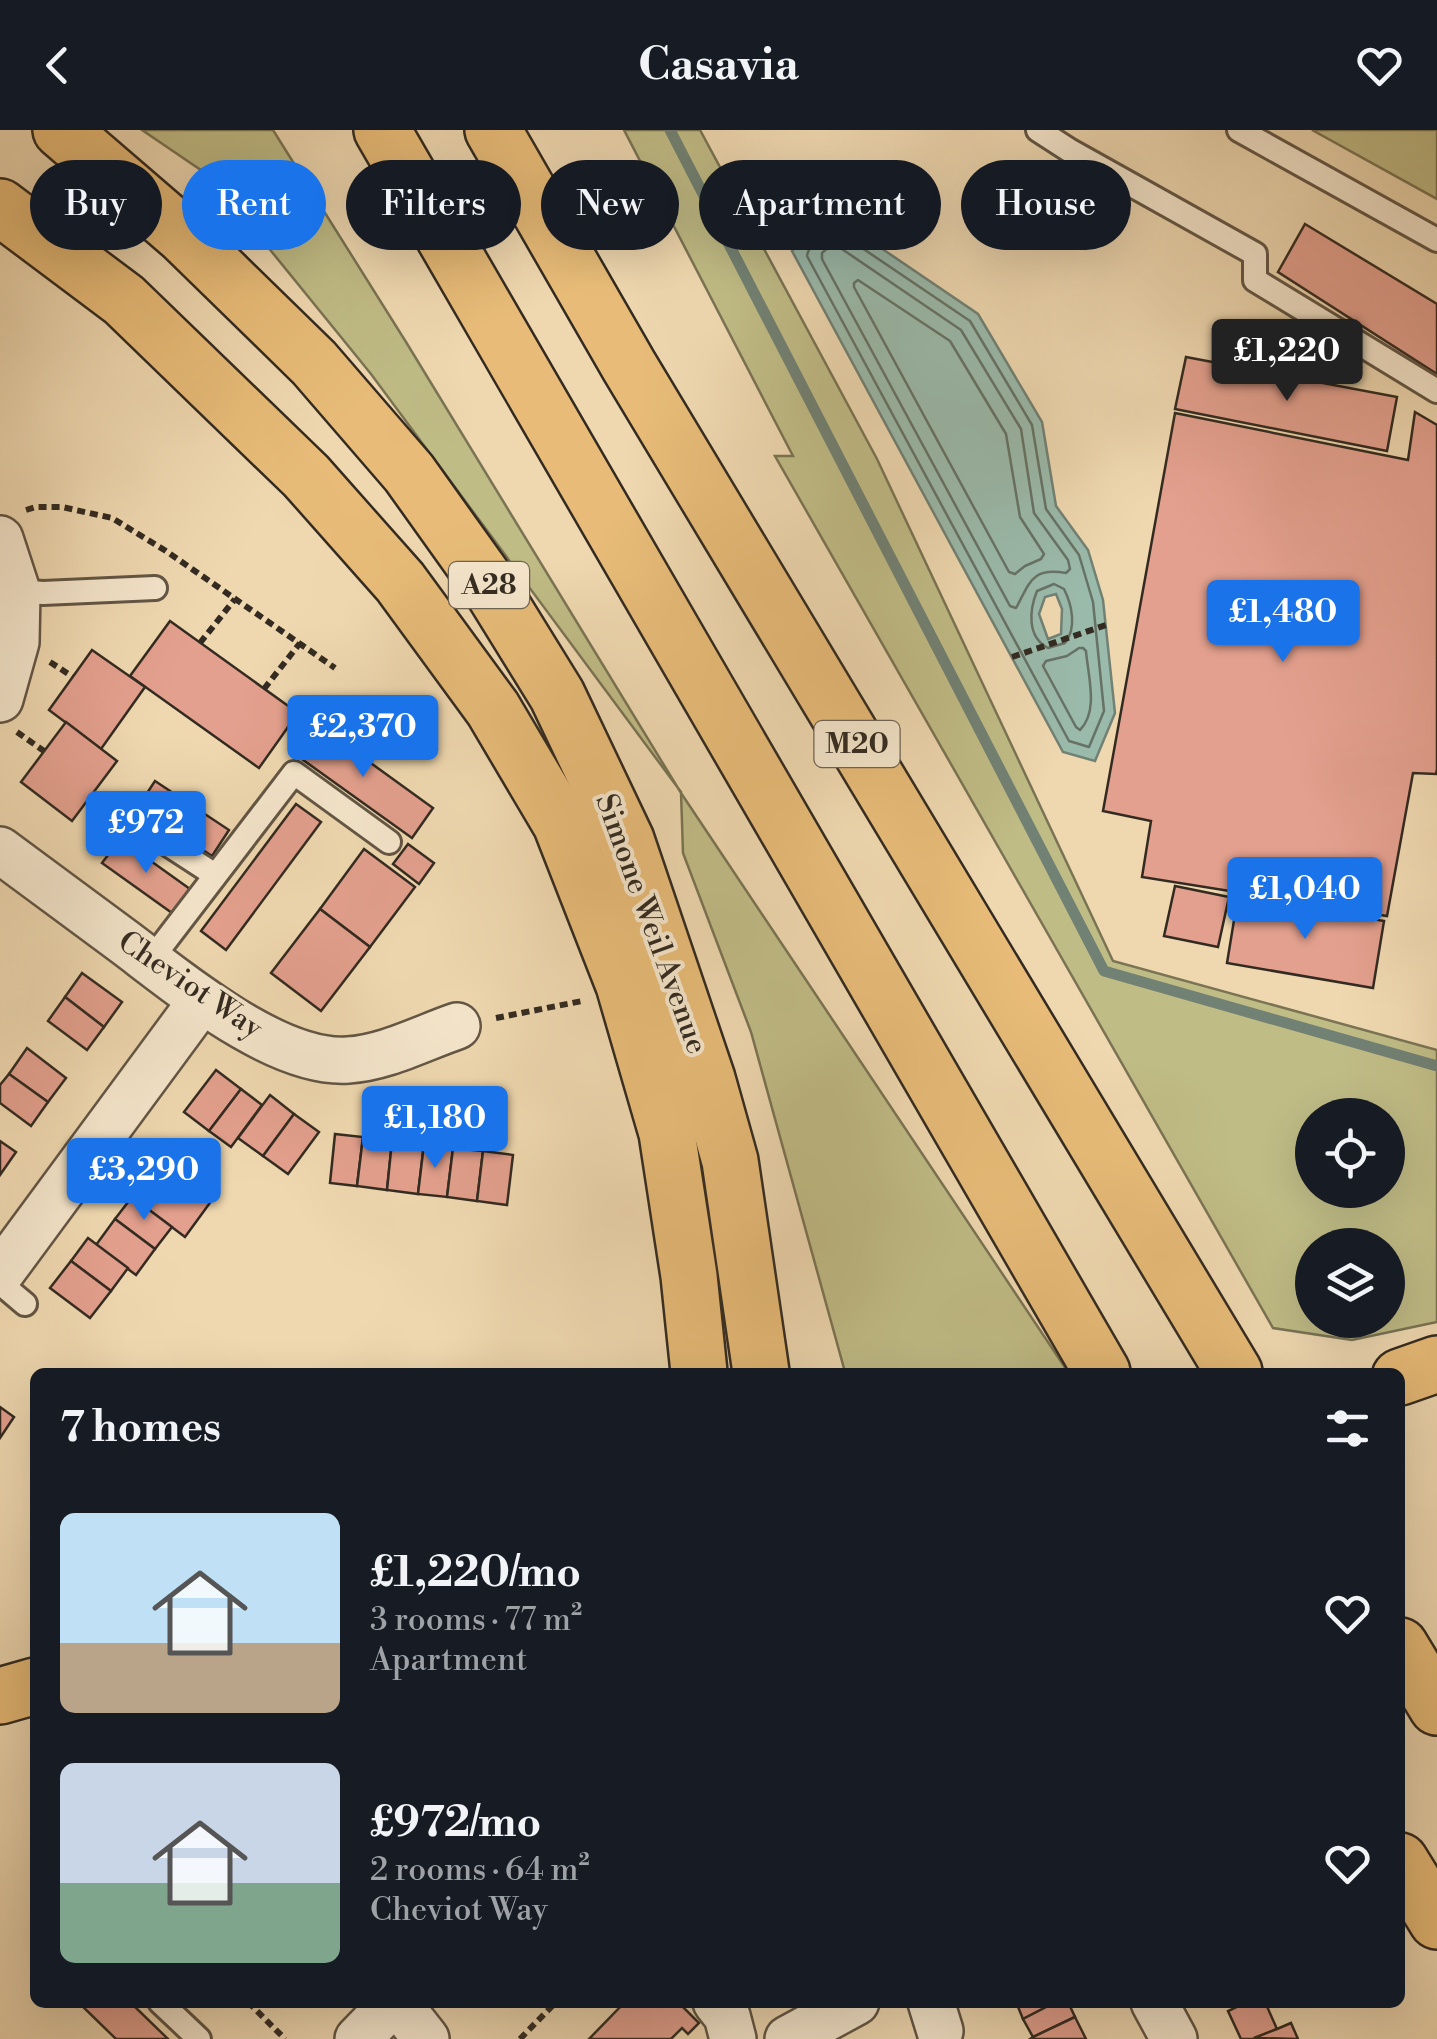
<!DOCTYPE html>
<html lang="en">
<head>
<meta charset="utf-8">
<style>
	body { margin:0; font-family:"Libre Bodoni",serif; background:#242831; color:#f1f3f6; height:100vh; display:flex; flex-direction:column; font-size:38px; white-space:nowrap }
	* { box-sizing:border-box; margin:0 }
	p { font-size:32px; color:#9ea1a6 }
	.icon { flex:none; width:55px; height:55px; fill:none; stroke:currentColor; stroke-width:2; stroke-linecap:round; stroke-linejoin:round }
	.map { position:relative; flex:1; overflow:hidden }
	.side { position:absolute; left:30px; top:1238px; width:1375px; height:640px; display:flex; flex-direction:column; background:#171b24; border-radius:15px; box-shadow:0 10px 40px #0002 }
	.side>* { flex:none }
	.guide { position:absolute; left:30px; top:30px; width:1378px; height:90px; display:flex; gap:20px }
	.tools { position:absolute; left:1295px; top:968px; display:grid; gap:20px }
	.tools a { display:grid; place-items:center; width:110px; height:110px; border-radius:50%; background:#171b24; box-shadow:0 10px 40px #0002; font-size:50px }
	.price { position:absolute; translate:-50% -85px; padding:0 22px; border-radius:10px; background:#1a73e8; color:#fff; font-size:32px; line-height:65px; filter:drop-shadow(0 2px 5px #0008) }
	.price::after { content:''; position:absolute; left:50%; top:60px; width:30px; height:22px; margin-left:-15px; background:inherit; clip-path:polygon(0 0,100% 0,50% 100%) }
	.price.on { background:#222; color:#fff }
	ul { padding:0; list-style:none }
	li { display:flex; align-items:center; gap:30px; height:250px; padding:0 30px }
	li span { display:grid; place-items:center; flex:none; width:280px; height:200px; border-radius:15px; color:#555 }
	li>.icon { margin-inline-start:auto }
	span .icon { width:120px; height:120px; fill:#fffc; stroke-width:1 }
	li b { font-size:42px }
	h2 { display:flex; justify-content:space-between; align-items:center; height:120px; padding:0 30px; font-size:42px }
	.tag { padding:0 35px; border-radius:45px; background:#171b24; box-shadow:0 10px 40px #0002; font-size:35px; line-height:90px }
	.tag.on { background:#1a73e8; color:#fff }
	header { display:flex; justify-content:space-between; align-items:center; height:130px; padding:0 30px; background:#171b24; font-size:45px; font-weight:700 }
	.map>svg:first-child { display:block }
	.green { fill:#c0bc86; stroke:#7a7454; stroke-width:2.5; fill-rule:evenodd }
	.water { fill:#9abaab; stroke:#718174; stroke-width:2.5; fill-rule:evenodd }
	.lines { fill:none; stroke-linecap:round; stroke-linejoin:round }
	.shore { stroke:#667266; stroke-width:2.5 }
	.stream { stroke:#718174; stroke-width:11 }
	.building { fill:#e3a08e; stroke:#332b21; stroke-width:2.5 }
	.lane-casing { stroke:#625645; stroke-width:28 }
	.street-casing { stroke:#625645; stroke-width:50 }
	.primary-casing { stroke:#332b21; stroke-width:60 }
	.highway-casing { stroke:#332b21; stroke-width:60 }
	.path { stroke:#332b21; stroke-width:6; stroke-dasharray:8 5; stroke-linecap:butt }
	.lane { stroke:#f5e6cc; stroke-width:22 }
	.street { stroke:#f5e6cc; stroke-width:45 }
	.primary { stroke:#e8bc78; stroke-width:55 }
	.highway { stroke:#e8bc78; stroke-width:55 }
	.labels { text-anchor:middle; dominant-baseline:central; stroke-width:8; stroke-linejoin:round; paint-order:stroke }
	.shield { fill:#f5e6cc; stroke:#6d6354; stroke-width:2.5 }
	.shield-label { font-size:28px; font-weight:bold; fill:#332b21 }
	.street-label { font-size:30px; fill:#332b21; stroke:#f5e6cc }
</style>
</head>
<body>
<header><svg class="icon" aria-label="back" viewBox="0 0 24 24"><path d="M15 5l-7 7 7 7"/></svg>Casavia<svg class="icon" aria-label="heart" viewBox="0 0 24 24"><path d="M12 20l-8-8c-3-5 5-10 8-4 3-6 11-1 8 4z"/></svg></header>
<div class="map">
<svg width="1437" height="1909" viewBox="0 0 1437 1909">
	<rect width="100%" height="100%" fill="#efd8b0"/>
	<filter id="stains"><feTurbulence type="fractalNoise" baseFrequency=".002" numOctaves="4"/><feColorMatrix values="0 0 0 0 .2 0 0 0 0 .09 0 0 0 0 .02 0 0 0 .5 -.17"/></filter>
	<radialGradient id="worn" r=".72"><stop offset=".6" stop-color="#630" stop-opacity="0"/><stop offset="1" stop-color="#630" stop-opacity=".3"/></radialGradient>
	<g class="green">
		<polygon points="142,0 273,0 406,212 681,663 1068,1242 845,1242 751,902 683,723 681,662 371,244 211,47"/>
		<path d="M624,0H700L877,329L1113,831L1437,920V1192L1352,1210L1273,1198L775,326H793ZM1312,985H1388V1060H1312ZM1312,1115H1388V1190H1312Z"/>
		<polygon points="1312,0 1437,0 1437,69"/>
	</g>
	<path class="water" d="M831,84L978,184L1042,292L1056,376L1088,420L1103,470L1115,583L1095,631L1063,622L792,121ZM1056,464L1062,479L1061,504L1048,509L1039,484L1045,467Z"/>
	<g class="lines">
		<g class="shore">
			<path d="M834,99L970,191L1032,295L1046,379L1079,425L1093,472L1104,581L1089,617L1069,611L807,126C808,116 825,101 834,99Z"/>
			<path d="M831,115H836L961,200L1021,299L1034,383L1068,430L1070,439L1066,443C1031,437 1030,453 1016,478L1010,476L822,129V123Z"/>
			<polygon points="858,150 950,211 1006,304 1020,387 1044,424 1041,429 1025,436 1015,444 1009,442 854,157 854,153"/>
			<path d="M1054,454L1064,459C1072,475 1077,498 1065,513L1048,518C1027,507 1029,481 1037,461Z"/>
			<path d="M1079,518H1083L1086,521C1088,546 1099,581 1080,600L1076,597L1043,536L1046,531L1067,526Z"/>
		</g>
		<polyline class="stream" points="670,0 1104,841 1437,936"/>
	</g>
	<g class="building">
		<polygon points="1305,94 1437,174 1437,244 1278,142"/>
		<polygon points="1186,227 1397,267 1387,321 1175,279"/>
		<polygon points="1415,282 1437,295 1437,639 1436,644 1413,643 1387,786 1142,747 1151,691 1103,681 1175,283 1408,330"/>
		<polygon points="170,491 298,583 259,638 130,546"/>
		<polygon points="92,520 145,557 101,619 49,580"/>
		<polygon points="66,592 117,631 72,691 21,652"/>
		<polygon points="314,592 433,678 412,708 292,622"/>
		<polygon points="155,651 229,700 212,726 138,677"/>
		<polygon points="296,674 321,692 226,820 201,801"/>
		<polygon points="120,709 190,759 172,783 102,733"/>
		<polygon points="408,714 434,733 419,754 393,734"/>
		<polygon points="364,719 415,757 370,817 320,779"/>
		<polygon points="1175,756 1229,767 1218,817 1164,806"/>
		<polygon points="1238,766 1384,791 1373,858 1227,833"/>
		<polygon points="320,779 370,817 321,881 271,843"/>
		<polygon points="82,843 122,872 104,897 65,867"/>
		<polygon points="65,867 104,897 87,920 48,891"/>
		<polygon points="27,918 66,948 48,972 9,944"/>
		<polygon points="216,940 241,959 209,1001 184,982"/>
		<polygon points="9,944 48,972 31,996 0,973 0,955"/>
		<polygon points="241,959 262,975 231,1017 209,1001"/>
		<polygon points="270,965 294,984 263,1026 238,1008"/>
		<polygon points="294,984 319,1002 288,1044 263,1026"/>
		<polygon points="335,1004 363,1007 357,1056 330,1053"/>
		<polygon points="363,1007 392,1011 387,1060 357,1056"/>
		<polygon points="0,1011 16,1022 0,1045"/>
		<polygon points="392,1011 424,1014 418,1064 387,1060"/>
		<polygon points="424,1014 453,1018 447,1067 418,1064"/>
		<polygon points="453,1018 483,1021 477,1071 447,1067"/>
		<polygon points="483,1021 513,1025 507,1075 477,1071"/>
		<polygon points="149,1044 169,1059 179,1046 212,1070 185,1107 132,1067"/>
		<polygon points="132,1067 172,1097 155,1119 115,1089"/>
		<polygon points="115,1089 155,1119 136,1145 96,1115"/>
		<polygon points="88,1108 128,1138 111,1161 71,1131"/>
		<polygon points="71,1131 111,1161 90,1188 50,1158"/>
		<polygon points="0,1277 14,1287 0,1308"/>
		<polygon points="78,1872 130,1872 168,1909 116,1909"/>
		<polygon points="625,1872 678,1872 699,1893 688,1904 682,1898 671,1909 589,1909"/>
		<polygon points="1016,1872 1056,1872 1023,1889"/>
		<polygon points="1056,1872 1068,1872 1075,1887 1033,1907 1023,1889"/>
		<polygon points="1247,1872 1265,1872 1277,1899 1253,1909 1241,1909 1228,1881"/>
		<polygon points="1075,1887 1086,1909 1030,1909 1033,1907"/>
		<polygon points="1291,1893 1298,1909 1254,1908 1277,1899"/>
	</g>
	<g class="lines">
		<g class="lane-casing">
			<g id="lane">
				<polyline points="1038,0 1069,20 1255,124 1255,150 1437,261"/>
				<polyline points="1239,0 1437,110"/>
				<polyline points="17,461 43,463 155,458"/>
				<polyline points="132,691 215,745"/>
				<polyline points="150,831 294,643 389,712"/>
				<polyline points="0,1153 25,1174"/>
				<polyline points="160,1872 199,1909"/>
			</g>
		</g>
		<g class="street-casing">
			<g id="street">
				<polyline points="0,409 17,461 16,512 0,569"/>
				<path d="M0,720C41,750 82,781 123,811C178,852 276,935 348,930C385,928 422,908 457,896"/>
				<polyline points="0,1144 202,870"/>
				<polyline points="397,1872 426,1909"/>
				<polyline points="716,1872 727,1886 733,1909"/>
				<polyline points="931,1872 940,1901"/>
				<polyline points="1154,1872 1174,1909"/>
				<polyline points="358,1909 394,1872"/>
				<polyline points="788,1909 856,1872"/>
			</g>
		</g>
		<g class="primary-casing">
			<polyline id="primary" points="0,1566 35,1556"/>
		</g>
		<g class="highway-casing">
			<g id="highway">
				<polyline points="61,0 184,106 314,233 409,343 489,455 557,565 626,710 707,949 730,1031 761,1242"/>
				<polyline points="382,0 1102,1242"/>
				<polyline points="493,0 629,236 1234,1242"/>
				<polyline points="0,77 124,170 306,346 400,452 493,579 561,694 624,855 667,1003 689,1146 699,1242"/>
				<polyline points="1400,1247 1437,1234"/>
				<polyline points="1400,1516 1437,1577"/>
				<polyline points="1400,1731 1437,1791"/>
			</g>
		</g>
		<g class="path">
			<polyline points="26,380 36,377 62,377 112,388 166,421 335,538"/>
			<polyline points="200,513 235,469"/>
			<polyline points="1012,527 1106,495"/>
			<polyline points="50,532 73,547"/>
			<polyline points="264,559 300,513"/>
			<polyline points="17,602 44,621"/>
			<polyline points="496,888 582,871"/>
			<polyline points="375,969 479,988"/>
			<polyline points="248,1872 285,1909"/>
			<polyline points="520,1909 556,1872"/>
		</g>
		<use href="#lane" class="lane"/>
		<use href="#street" class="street"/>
		<use href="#primary" class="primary"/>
		<use href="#highway" class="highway"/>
	</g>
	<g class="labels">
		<g class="shield">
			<rect x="449" y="432" width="80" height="46" rx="8"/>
			<rect x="814.5" y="591" width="85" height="46" rx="8"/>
		</g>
		<g class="shield-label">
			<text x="489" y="455">A28</text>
			<text x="857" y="614">M20</text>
		</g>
		<g class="street-label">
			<text transform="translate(651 794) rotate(70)">Simone Weil Avenue</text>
			<text transform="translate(190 855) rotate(34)">Cheviot Way</text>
		</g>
	</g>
	<rect width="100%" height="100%" filter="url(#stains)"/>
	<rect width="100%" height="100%" fill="url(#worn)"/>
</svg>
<div class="tools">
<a><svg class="icon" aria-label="locate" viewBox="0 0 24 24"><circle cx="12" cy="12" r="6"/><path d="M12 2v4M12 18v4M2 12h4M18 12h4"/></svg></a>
<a><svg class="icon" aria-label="layers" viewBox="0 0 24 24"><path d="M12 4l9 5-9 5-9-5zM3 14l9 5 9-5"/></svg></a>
</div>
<b class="price on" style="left:1287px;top:274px">£1,220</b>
<b class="price" style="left:1283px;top:535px">£1,480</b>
<b class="price" style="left:363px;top:650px">£2,370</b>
<b class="price" style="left:146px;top:746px">£972</b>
<b class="price" style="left:1305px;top:812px">£1,040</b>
<b class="price" style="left:435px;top:1041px">£1,180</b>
<b class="price" style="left:144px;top:1093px">£3,290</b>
<div class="guide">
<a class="tag">Buy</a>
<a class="tag on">Rent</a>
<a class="tag">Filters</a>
<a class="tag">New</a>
<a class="tag">Apartment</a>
<a class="tag">House</a>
</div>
<section class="side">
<h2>7 homes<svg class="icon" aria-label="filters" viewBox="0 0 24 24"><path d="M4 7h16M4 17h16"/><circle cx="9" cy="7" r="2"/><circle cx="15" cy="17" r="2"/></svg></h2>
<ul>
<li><span style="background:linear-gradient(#bfe0f5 65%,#b9a48a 0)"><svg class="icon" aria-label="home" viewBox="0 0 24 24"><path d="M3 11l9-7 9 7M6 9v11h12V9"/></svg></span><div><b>£1,220/mo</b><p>3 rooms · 77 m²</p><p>Apartment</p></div><svg class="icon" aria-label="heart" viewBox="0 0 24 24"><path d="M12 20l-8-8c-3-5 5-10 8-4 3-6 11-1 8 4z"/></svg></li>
<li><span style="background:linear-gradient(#c9d6e8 60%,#7fa58c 0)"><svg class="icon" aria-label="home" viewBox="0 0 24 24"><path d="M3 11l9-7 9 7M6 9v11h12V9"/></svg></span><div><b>£972/mo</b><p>2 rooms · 64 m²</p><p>Cheviot Way</p></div><svg class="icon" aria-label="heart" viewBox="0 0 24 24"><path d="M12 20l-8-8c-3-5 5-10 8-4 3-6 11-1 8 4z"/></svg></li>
</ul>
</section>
</div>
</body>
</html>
